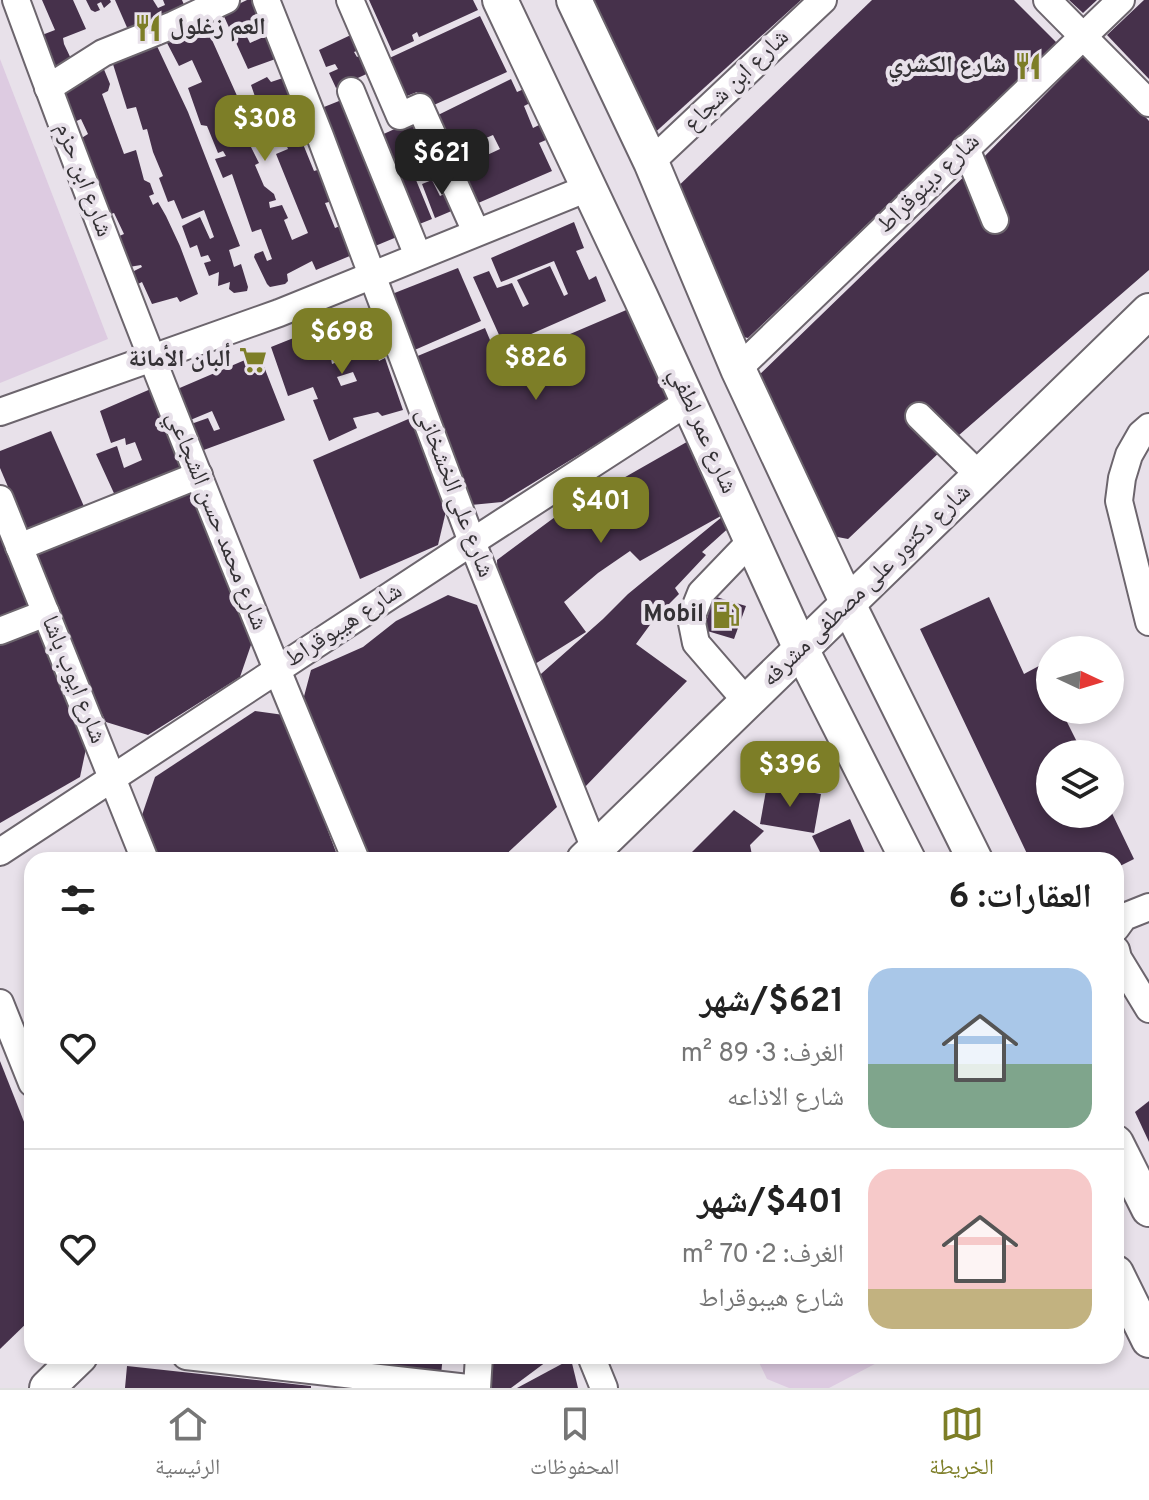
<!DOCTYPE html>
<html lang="ar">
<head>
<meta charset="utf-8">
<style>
	body { margin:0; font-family:Overpass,"Noto Naskh Arabic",sans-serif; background:#f6f6f6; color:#222; direction:rtl; height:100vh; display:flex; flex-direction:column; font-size:30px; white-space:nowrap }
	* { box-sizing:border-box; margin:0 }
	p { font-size:26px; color:#767676 }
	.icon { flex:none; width:44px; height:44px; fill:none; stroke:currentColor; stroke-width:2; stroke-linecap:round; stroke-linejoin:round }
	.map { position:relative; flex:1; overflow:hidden; direction:ltr }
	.panel { position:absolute; left:24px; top:852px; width:1100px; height:512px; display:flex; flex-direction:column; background:#fff; border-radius:24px; box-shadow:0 4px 12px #0003; direction:rtl }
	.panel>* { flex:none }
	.needle { width:52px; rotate:94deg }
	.fabs { position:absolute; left:1036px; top:636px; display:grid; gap:16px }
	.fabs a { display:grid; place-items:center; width:88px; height:88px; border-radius:50%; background:#fff; box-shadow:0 4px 12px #0003; font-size:40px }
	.price { position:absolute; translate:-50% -68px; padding:0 18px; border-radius:16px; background:#7d7e27; color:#fff; font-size:26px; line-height:52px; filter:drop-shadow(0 2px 4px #0008) }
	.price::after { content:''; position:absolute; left:50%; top:48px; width:24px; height:18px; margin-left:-12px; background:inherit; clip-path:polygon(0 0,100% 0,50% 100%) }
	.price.current { background:#222; color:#fff }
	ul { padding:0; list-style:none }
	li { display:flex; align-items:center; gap:24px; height:200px; padding:0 32px }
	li+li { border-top:2px solid #e0e0e0 }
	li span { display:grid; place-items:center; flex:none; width:224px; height:160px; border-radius:24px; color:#555 }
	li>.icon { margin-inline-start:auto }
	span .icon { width:96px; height:96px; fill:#fffc; stroke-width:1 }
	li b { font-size:34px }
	h2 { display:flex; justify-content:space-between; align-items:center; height:96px; padding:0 32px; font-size:34px }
	.dock { display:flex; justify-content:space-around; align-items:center; height:112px; border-top:2px solid #e0e0e0; background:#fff; font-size:22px; color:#767676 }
	.dock a { display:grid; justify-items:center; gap:4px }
	.dock .current { color:#7d7e27 }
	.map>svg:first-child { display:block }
	.green { fill:#ddcbe1 }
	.building { fill:#46314b; fill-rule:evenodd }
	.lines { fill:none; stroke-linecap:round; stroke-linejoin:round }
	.minor-casing { stroke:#6c656d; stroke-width:30 }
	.major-casing { stroke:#6c656d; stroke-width:38 }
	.minor { stroke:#fff; stroke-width:26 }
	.major { stroke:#fff; stroke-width:34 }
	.labels { text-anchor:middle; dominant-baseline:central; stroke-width:8; stroke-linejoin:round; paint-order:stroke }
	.poi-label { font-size:24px; font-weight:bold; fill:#343135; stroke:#e8e1ea; text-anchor:end }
	.street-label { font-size:24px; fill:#343135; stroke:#e8e1ea }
</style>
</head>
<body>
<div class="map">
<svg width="1149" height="1388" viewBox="0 0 1149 1388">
	<rect width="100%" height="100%" fill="#e8e1ea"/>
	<g class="green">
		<polygon points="0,59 108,339 0,383"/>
		<polygon points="756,1356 890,1356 829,1388 789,1388 767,1379"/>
	</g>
	<g class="building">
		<polygon points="42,0 73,0 86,29 63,38 64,44 73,63 55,72 45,52 49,51 42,35 55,30"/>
		<polygon points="86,0 110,0 111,2 104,8 101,2 97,4 100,10 95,12 91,10"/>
		<polygon points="115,0 153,0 158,8 165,5 163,0 182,0 185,7 129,32"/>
		<polygon points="247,0 256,0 267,25 246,35 250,43 270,34 281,57 248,69 222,12"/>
		<polygon points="369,0 473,0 478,10 419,37 417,32 412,35 414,41 392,51"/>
		<polygon points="586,0 801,0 649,138"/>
		<polygon points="872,0 1014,0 1057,43 748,338 728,334 669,195"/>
		<polygon points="1069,0 1097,0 1083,13"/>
		<polygon points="1144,0 1149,0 1149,79 1107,35"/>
		<polygon points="480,16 507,72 425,109 417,92 407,96 383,61"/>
		<polygon points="204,22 238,98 229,101 238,116 242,131 233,137 234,141 241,137 246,145 249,143 259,163 255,165 264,186 274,194 276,200 269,202 270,208 282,205 288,218 284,220 292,240 308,233 276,154 288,149 279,128 272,110 261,114 251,85 267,77 271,82 283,78 289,80 311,142 303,144 314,171 321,169 333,201 325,203 335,228 345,224 357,253 316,270 312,261 287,274 288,281 285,284 270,287 267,284 254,257 255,254 263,251 267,261 272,259 261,229 252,232 232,174 223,178 215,159 226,156 223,151 218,153 207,126 201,125 188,88 202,82 192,60 179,66 166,41"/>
		<polygon points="355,33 362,49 354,52 357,57 365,53 373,71 336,88 329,73 338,69 335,64 326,67 319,50"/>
		<polygon points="156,44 188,112 240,246 229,250 234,267 241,264 248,287 247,291 234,293 229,289 230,282 218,286 219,272 209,276 204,263 211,261 208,255 201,257 197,245 190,248 182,226 200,217 210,239 214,237 204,210 182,219 174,200 168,202 159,178 163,176 153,152 147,129 143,130 136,107 127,109 112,61"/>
		<polygon points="1087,52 1149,121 1149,270 943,449 848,539 827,535 754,380 977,164"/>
		<polygon points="103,67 110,84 108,91 102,94 124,154 136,150 144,180 150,183 154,194 149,196 153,205 158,202 166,216 180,246 198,294 180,302 177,297 152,304 142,282 138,284 132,272 142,267 141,265 129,267 117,237 124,234 114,213 108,215 80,139 88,134 81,119 70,124 60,98 65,87"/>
		<path d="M511,79L517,92L524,89L530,103L524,106L533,128L539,125L546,140L539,143L552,171L469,207L453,171L462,166L455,151L448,154L432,118ZM493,135L500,149L485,156L479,141Z"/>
		<polygon points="344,99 404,234 368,249 314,111"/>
		<polygon points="421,117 444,169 416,180 432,219 412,227 377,137"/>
		<polygon points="447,174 461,207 435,218 422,184 432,180 440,196 444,194 437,178"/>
		<polygon points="574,222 584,248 576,251 589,280 596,276 606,301 504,346 473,277 489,271 497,288 512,283 523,307 529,304 517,280 550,266 564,296 568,294 554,261 501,282 491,258"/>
		<polygon points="458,268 481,321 410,352 392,294"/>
		<polygon points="631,308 672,398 502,502 471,505 408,360 485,328 500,364"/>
		<path d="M367,309L383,353L377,356L379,361L385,358L403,410L382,416L378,412L353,418L357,428L329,441L313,400L318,399L313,387L288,396L271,347L296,337L301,352L332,341L338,357L331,359L332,364L345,359L342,353L350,350L339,320ZM353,372L357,381L341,386L337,377Z"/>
		<polygon points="335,322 339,334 306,346 301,334"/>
		<polygon points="259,354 285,420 201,451 191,424 208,418 214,431 220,429 212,411 188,421 175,390"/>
		<polygon points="153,388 187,472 118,502 96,454 117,446 124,468 142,460 135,442 126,445 125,438 111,443 100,411"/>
		<polygon points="413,417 446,511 438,545 360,579 313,460"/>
		<polygon points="51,431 86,511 28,534 0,468 0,451"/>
		<polygon points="692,439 728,512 640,561 630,551 598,573 564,602 586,632 527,669 498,592 497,560 555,517"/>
		<polygon points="196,481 252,642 240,677 148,735 106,722 65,642 29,553"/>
		<polygon points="728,512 733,524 702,552 706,555 675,588 679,594 655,618 636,644 687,681 584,788 533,681 603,619 628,594"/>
		<polygon points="0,526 31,609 0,620"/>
		<polygon points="448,595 477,605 557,807 500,860 366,860 302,704 311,670 363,647 396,621"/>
		<polygon points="713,596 746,606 734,639 704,630"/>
		<polygon points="989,597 1024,674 1050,660 1050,710 1061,710 1083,754 1050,754 1050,814 1110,814 1110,809 1134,859 1116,868 1116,860 1030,860 920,629"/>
		<polygon points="35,623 87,744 80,777 0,823 0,640"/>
		<polygon points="255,711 284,715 339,860 157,860 141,818 155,777"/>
		<polygon points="767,785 821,794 814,833 760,824"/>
		<polygon points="734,810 764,831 750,845 753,860 684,860"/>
		<polygon points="850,819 868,860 824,860 812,836"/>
		<polygon points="0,1061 32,1142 32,1318 0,1349"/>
		<polygon points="1149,1101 1149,1142 1135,1112"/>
		<polygon points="305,1356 443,1356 441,1374 305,1358"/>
		<polygon points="490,1356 554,1356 511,1388 486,1388"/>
		<polygon points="571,1359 578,1388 517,1388"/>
		<polygon points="127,1366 311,1386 311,1388 125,1388"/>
	</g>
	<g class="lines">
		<g class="minor-casing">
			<g id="minor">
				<path d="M16,0C122,290 237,576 356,860"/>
				<polyline points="266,0 320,136 472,542 595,849"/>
				<polyline points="350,0 400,116 420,107 476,232"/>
				<polyline points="1047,0 1149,103"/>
				<polyline points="48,88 103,53 173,25 226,0"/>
				<polyline points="351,91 418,256"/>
				<polyline points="966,148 995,220"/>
				<polyline points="651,162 823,0"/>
				<polyline points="738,369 1121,0"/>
				<polyline points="0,412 279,313 588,188"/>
				<polyline points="919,416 980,476"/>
				<polyline points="1149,427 1141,434 1129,455 1122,478 1119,501 1149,622"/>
				<polyline points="0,499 145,860"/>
				<polyline points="19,547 199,475"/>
				<polyline points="0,631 46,613"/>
				<polyline points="747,702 696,643 691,618 701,593 751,541"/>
				<polyline points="0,852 472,542 688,402"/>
				<polyline points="1116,928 1124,917 1149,907"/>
				<polyline points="1116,950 1118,958 1149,1009"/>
				<polyline points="0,1003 32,1083"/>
				<polyline points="186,1356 468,1388"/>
				<polyline points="591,1356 604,1388"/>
				<polyline points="477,1388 479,1356"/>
			</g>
		</g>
		<g class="major-casing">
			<g id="major">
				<polyline points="500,0 641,298 801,649 908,860"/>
				<polyline points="574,0 651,162 738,369 848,604 975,860"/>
				<polyline points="584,860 1149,311"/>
				<polyline points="1116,1143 1149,1209"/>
				<polyline points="1116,1273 1149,1340"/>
				<polyline points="47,1388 80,1356"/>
			</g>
		</g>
		<use href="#minor" class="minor"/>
		<use href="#major" class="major"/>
	</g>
	<defs>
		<g id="restaurant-bare" transform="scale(2.16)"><path d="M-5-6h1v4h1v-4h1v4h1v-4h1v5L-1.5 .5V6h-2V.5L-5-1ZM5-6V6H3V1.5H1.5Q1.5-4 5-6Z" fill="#7d7e27" stroke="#e8e1ea" stroke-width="2.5" paint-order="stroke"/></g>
		<g id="supermarket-bare" transform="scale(2.16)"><path d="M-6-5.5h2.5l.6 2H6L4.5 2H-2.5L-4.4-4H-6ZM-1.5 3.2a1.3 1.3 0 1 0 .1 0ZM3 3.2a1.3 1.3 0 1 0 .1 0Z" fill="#7d7e27" stroke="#e8e1ea" stroke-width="2.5" paint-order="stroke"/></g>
		<g id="fuel-bare" transform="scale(2.16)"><path d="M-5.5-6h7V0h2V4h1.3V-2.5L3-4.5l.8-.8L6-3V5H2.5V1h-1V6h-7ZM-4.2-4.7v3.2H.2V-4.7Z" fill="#7d7e27" stroke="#e8e1ea" stroke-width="2.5" paint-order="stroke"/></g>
	</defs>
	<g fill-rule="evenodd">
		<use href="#restaurant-bare" x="148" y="28"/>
		<use href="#restaurant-bare" x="1028" y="66"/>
		<use href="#supermarket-bare" x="253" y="360"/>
		<use href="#fuel-bare" x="726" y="615"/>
	</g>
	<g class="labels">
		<g class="poi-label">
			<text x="170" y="28" text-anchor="start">العم زغلول</text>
			<text x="1006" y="66">شارع الكشري</text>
			<text x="231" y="360">ألبان الأمانة</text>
			<text x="704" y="615">Mobil</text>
		</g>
		<g class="street-label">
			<text transform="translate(737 81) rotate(-44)">شارع ابن شجاع</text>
			<text transform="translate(83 180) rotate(69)">شارع ابن حزم</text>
			<text transform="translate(929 184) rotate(-44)">شارع دينوقراط</text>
			<text transform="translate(702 431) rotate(66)">شارع عمر لطفي</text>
			<text transform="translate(454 493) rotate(69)">شارع على الخشخانى</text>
			<text transform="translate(216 521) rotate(68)">شارع محمد حسن الشجاعي</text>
			<text transform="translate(867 586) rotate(-44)">شارع دكتور على مصطفى مشرفه</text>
			<text transform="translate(344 626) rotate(-33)">شارع هيبوقراط</text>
			<text transform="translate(73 680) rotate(68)">شارع ايوب باشا</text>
		</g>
	</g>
</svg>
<div class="fabs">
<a><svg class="needle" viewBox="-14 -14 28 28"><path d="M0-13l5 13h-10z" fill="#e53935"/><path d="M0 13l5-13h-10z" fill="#767676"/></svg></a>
<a><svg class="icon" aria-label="layers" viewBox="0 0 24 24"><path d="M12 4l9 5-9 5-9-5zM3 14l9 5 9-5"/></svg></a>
</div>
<b class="price" style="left:265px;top:163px">$308</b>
<b class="price current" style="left:442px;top:197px">$621</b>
<b class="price" style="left:342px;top:376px">$698</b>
<b class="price" style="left:536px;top:402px">$826</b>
<b class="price" style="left:601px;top:545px">$401</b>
<b class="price" style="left:790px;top:809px">$396</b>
<section class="panel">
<h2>العقارات: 6<svg class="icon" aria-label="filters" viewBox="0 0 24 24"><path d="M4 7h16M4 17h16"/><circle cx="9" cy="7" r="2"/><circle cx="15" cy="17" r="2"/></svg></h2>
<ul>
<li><span style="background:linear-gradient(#a9c7e8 60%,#7fa58c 0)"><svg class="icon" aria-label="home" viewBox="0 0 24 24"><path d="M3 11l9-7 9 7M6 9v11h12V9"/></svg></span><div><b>$621/شهر</b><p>الغرف: 3 · 89 m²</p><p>شارع الاذاعه</p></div><svg class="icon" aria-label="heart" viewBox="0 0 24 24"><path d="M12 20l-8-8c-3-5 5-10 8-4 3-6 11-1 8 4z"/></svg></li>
<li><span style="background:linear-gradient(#f6c9c9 75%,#c2b280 0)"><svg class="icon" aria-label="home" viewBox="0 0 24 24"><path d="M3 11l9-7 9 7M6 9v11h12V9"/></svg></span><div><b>$401/شهر</b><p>الغرف: 2 · 70 m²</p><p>شارع هيبوقراط</p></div><svg class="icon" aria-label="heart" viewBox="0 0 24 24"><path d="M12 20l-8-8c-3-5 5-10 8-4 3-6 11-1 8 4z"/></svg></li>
</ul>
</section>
</div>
<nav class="dock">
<a class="current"><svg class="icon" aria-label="map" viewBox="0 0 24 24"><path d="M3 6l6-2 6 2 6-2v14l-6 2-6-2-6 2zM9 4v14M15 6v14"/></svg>الخريطة</a>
<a><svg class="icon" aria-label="saved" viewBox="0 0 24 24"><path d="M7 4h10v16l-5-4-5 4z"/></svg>المحفوظات</a>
<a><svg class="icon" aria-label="home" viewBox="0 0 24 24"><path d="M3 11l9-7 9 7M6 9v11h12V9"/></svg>الرئيسية</a>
</nav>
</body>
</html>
